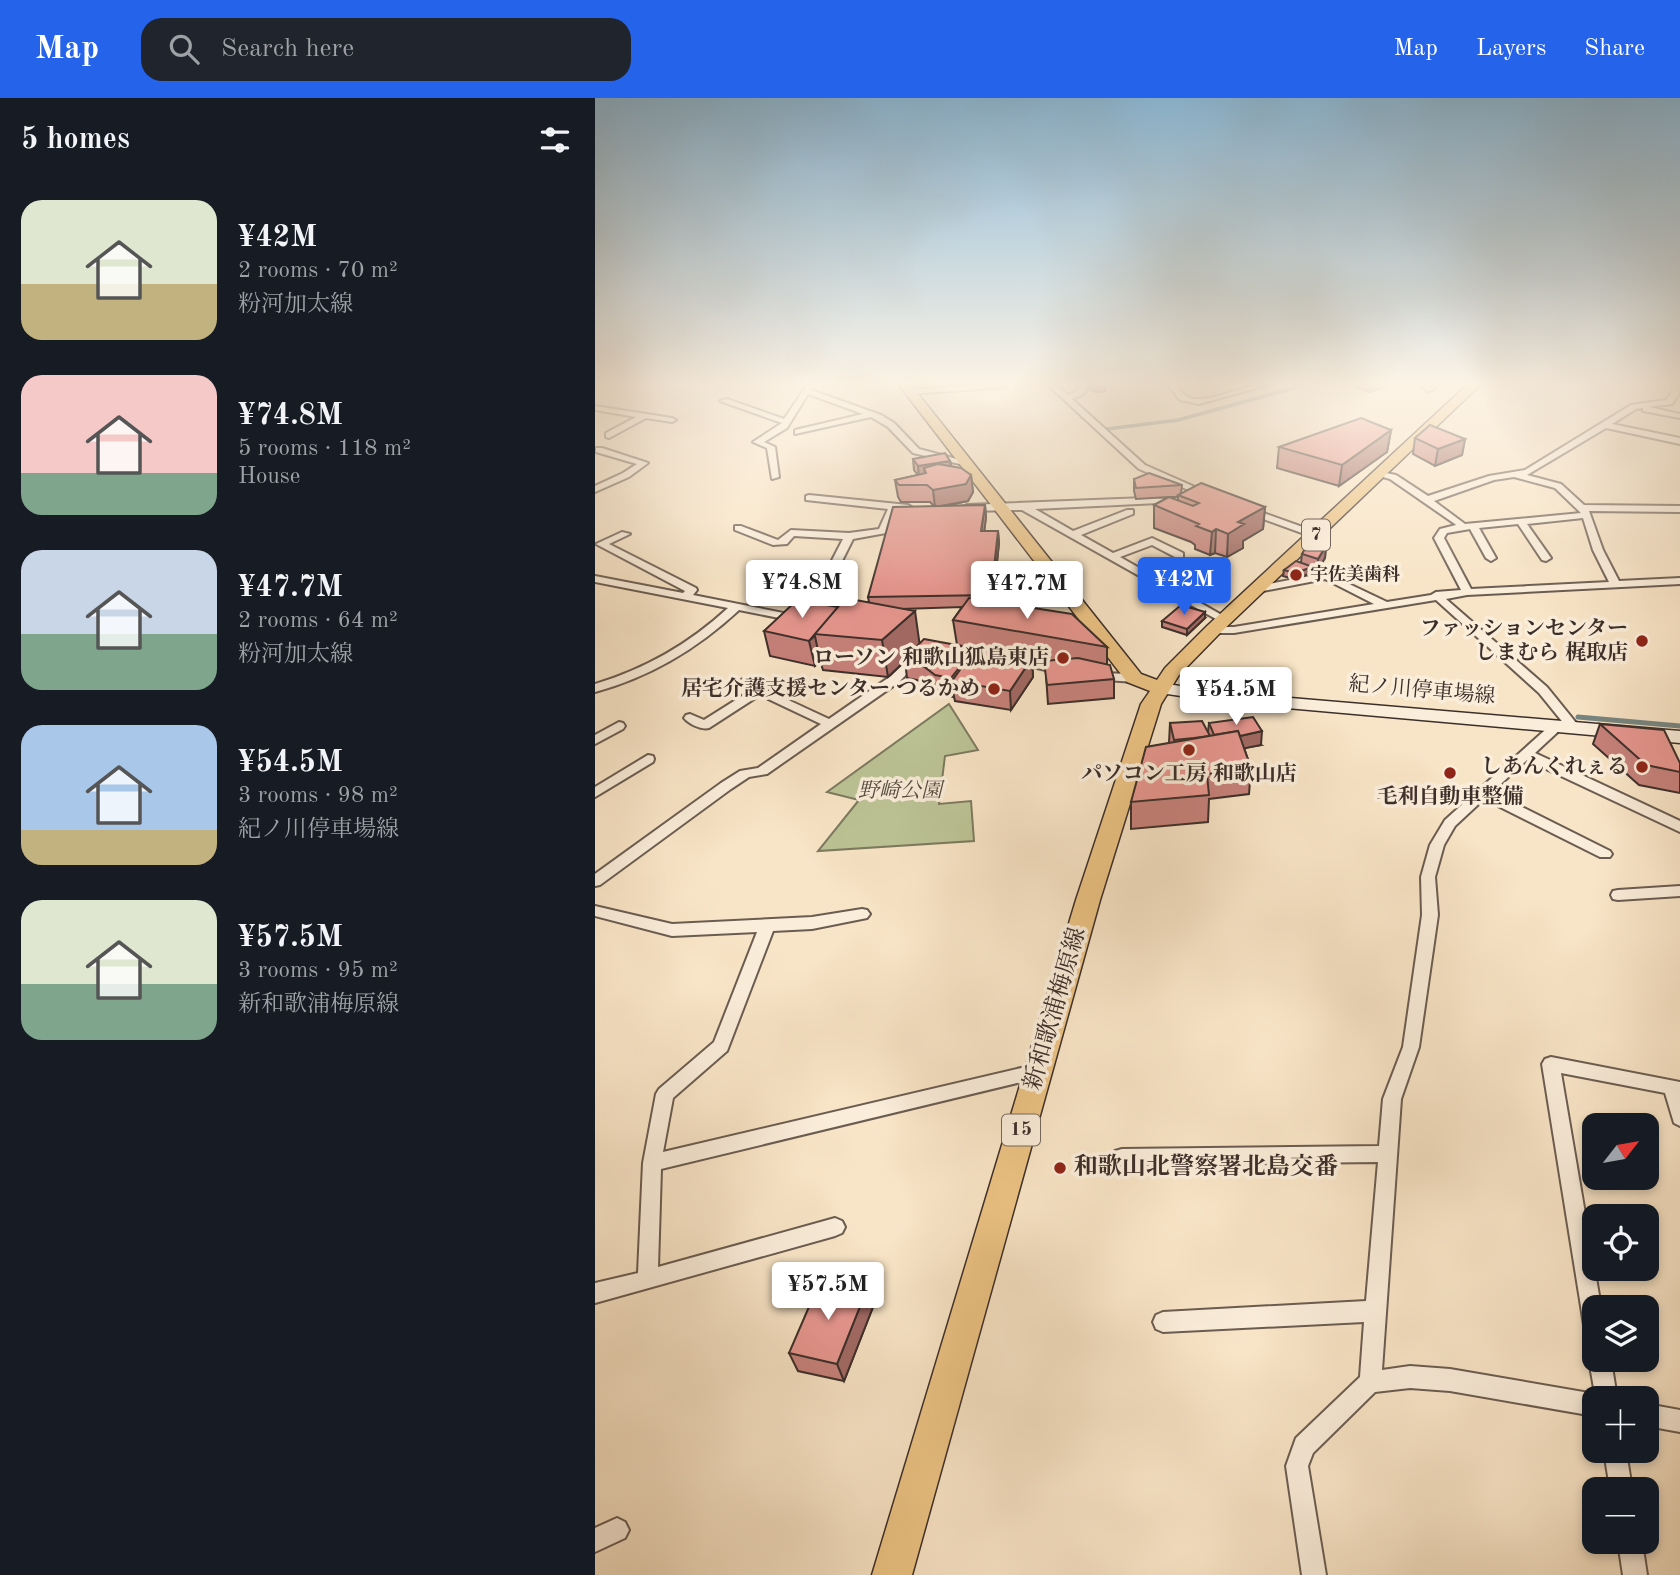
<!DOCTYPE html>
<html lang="en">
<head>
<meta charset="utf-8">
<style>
	body { margin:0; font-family:"Old Standard TT","Noto Serif JP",serif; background:#20242c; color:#f1f3f6; height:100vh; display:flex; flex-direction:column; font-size:26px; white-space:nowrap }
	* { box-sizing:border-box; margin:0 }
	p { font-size:23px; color:#9ea1a6 }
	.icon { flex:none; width:38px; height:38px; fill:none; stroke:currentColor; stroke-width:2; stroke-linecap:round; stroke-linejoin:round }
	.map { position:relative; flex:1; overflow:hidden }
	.side { display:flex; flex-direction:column; background:#171b24; width:595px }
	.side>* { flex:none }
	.needle { width:46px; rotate:59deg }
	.buttons { position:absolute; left:987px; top:1015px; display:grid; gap:14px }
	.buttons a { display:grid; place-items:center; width:77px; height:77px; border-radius:14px; background:#171b24; box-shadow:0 4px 10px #0003; font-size:35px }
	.price { position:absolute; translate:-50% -60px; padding:0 16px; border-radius:7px; background:#fff; color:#222; font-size:23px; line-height:46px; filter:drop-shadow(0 2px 4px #0008) }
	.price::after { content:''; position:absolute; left:50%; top:42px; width:21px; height:16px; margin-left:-10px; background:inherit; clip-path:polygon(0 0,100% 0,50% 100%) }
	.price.current { background:#2563eb; color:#fff }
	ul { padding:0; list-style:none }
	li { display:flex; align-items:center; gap:21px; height:175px; padding:0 21px }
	li span { display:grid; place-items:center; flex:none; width:196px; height:140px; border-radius:21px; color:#555 }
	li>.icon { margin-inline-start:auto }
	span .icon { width:84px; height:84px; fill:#fffc; stroke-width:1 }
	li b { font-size:30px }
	h2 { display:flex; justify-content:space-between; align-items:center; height:84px; padding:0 21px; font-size:30px }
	header { display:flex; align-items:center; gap:42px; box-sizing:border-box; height:98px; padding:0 35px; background:#2563eb; color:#fff }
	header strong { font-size:33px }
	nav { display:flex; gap:38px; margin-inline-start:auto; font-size:24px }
	.search { width:490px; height:63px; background:#20242c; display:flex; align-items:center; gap:18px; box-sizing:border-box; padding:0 24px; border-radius:21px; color:#9ea1a6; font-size:26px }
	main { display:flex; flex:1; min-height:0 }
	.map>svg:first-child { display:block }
	.green { fill:#bcc496; stroke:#7c7a60; stroke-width:2 }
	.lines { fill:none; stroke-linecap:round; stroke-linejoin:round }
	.stream-far1 { stroke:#778581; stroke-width:3.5 }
	.stream { stroke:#778581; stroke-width:5 }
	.street-casing { stroke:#6b5c51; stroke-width:4 }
	.secondary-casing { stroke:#3c2f2a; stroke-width:3 }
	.primary-casing { stroke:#3c2f2a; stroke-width:3 }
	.street { fill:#faedda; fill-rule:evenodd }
	.secondary { fill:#faedda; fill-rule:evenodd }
	.primary { fill:#ecc283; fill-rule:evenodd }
	.wall { fill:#c7817b; stroke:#3c2f2a; stroke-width:2; fill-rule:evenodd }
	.shaded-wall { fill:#a26964; stroke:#3c2f2a; stroke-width:2 }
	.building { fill:#e7968f; stroke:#3c2f2a; stroke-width:2 }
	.poi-dot { fill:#8f2418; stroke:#faedda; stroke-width:2.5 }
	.labels { text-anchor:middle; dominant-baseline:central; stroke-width:7; stroke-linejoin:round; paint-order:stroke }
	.far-poi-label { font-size:18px; font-weight:bold; fill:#3c2f2a; stroke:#faedda; text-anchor:start }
	.shield { fill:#faedda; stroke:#75685f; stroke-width:2 }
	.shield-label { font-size:19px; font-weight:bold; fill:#3c2f2a }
	.poi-label { font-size:21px; font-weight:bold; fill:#3c2f2a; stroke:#faedda; text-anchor:end }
	.street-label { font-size:21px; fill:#3c2f2a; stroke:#faedda }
	.park-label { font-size:21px; font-style:italic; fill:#564d40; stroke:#faedda }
	.near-street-label { font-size:24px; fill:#3c2f2a; stroke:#faedda }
	.near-poi-label { font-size:24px; font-weight:bold; fill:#3c2f2a; stroke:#faedda; text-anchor:start }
</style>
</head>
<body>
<header>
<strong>Map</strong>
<div class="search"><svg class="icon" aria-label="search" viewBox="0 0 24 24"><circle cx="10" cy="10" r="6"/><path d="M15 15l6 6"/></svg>Search here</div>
<nav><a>Map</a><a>Layers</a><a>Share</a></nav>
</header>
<main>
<section class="side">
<h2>5 homes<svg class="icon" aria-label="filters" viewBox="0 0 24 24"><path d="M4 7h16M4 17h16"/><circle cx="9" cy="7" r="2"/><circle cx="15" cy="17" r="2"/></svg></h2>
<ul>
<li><span style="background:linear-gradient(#dfe7d0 60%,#c2b280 0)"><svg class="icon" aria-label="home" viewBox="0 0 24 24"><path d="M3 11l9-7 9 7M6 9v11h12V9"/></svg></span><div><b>¥42M</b><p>2 rooms · 70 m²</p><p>粉河加太線</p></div></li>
<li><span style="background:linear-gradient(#f6c9c9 70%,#7fa58c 0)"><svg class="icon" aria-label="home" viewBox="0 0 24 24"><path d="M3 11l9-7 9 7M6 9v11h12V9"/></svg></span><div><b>¥74.8M</b><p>5 rooms · 118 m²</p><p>House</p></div></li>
<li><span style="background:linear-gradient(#c9d6e8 60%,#7fa58c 0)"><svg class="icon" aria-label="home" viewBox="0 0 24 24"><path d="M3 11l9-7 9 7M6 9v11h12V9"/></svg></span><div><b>¥47.7M</b><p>2 rooms · 64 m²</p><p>粉河加太線</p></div></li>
<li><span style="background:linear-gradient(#a9c7e8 75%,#c2b280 0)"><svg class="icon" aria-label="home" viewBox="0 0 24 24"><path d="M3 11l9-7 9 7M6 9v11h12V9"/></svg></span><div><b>¥54.5M</b><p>3 rooms · 98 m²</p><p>紀ノ川停車場線</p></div></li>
<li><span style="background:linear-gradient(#dfe7d0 60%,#7fa58c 0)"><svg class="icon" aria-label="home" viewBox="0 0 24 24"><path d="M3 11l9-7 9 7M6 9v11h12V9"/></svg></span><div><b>¥57.5M</b><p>3 rooms · 95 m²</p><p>新和歌浦梅原線</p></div></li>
</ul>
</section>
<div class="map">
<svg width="1085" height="1477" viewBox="0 0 1085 1477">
	<rect width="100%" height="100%" fill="#f8e4c6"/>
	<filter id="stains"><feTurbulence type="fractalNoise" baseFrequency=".00286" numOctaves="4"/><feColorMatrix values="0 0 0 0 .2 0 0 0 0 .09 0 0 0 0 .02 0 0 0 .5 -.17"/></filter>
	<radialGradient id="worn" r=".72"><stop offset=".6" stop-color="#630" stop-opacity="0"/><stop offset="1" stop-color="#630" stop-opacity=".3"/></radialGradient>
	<polygon class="green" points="354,606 383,652 350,658 344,706 376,703 379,743 223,753 264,702 232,694"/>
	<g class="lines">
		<polyline class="stream-far1" points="512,331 583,322 710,287"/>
		<polyline class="stream" points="983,619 1085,628"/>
		<g class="street-casing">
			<g id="street">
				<polygon points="212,287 220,287 216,292 286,317 299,325 324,351 373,364 369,367 318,355 293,329 276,319 200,336 200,332 268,316 213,296 192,330 169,344 180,349 184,379 177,381 172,350 158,344 187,325 125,303 132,301 189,321"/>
				<polygon points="384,287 413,287 409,289 316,296 312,294 316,292"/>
				<polygon points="453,287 461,287 473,297 483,293 482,287 490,287 492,289 489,296 477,301 550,367 618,397 610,399 544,371"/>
				<path d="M573,287H581C584,291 588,297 593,299C612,308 649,285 672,287L604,306L585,302Z"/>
				<polygon points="824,287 833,287 840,291 833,293"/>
				<path d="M1077,287H1085L1084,296L1077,306L1054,309L1085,316V320L1048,313V310L1041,311L1017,326L1085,340V346L1011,330L932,377L966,386L989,407L1085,408V414L994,413L1008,452L1024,483L1085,480V486L872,497L851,501L952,589L982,626L984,629L982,632H974L944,595L841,502L639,535H618L612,532L618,529H639L779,506L730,481L663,494L658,491L663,488L731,475L792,504L836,497L841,494L866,492L839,440L845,431L861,427L860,426L795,381L781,377V373L801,377L833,398L894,378L930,372L1036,307L1071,302L1076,296ZM919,379L960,390L986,415L870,426L839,403L899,382ZM988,420L998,452L1014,484L876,491L849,440L852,435L875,431L891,460L896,463L901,460L884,430L923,426L947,462L951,463L956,460L932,426Z"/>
				<polygon points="0,308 77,320 81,322 77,324 51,320 14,340 11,339 11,335 41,319 0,312"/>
				<polygon points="1,350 7,350 53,365 34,379 0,394 0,388 28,375 42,366 1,354"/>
				<polygon points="214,397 313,407 318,410 313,413 302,412 291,435 258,441 238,481 201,481 197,480 197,476 230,476 248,441 199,438 192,446 178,447 140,432 140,428 146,428 183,442 196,432 254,435 284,431 293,411 211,402 211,398"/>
				<polygon points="602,398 605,399 605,403 440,411 478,433 532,412 538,412 538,416 486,437 518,455 557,440 588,455 588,459 580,459 557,447 525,459 632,520 633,522 628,525 427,412 372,413 367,410 372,407"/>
				<polygon points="652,409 724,435 726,437 718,439 649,414 649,410"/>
				<path d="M27,434L35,436L14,446L101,490L102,492L98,497L204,518L209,521L204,524L144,512C102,551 55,579 0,594V586C50,571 94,546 133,510L0,484V478L88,495L90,493L1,446Z"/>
				<path d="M323,555L329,558L304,584L172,676L154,679L136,691L5,787L0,788V776L126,685L145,673L163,670L226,626L165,597L114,630C106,632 94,626 89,620L91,617L95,616L109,622L155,593L142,585L148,581L234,621L296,578L319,556Z"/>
				<polygon points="420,559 472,570 474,572 468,576 416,564 416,560"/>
				<polygon points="502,575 539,576 545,580 539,584 498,581 496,579"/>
				<polygon points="963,623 969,627 967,630 940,655 1085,723 1085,734 932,662 897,694 1015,753 1017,756 1015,759 1005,759 889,701 860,728 849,747 840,779 843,817 824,949 806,1001 787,1272 815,1268 855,1271 1000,1296 994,1262 999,1254 999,1262 1016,1262 1022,1300 999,1300 999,1318 855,1293 815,1290 780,1294 718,1355 713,1368 731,1477 707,1477 691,1368 701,1340 765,1279 769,1224 568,1234 561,1231 558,1224 561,1217 568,1214 771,1203 783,1064 527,1067 520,1065 518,1059 520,1053 527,1051 784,1048 788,1001 808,949 827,817 826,779 835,747 850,722 959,624"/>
				<polygon points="24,624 28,625 30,628 28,631 0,646 0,637"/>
				<polygon points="53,657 58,658 59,661 58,664 0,699 0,689"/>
				<polygon points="1085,788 1085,798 1023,802 1018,801 1016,797 1018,793 1023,792"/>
				<polygon points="0,808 77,826 217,819 267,811 272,812 275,816 272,820 217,831 178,833 132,953 78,1000 68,1054 443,966 449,968 452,973 449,978 443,980 66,1071 63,1169 240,1120 247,1123 250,1129 247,1135 240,1138 0,1205 0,1185 43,1175 48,1065 61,996 64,991 119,944 162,834 77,838 0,818"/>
				<polygon points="956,959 1085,984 1085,1028 1079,1025 1070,995 966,975 1006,1209 999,1209 999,1237 992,1234 989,1227 947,966 950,961"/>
				<polygon points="1052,1306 1085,1312 1085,1334 1052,1328"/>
				<polygon points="1009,1353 1031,1353 1037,1391 1015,1391"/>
				<polygon points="22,1420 30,1424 34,1432 30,1440 0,1454 0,1430"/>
				<polygon points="1023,1444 1047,1444 1052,1477 1028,1477"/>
			</g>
		</g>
		<g class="secondary-casing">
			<polygon id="secondary" points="565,585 626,594 1085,633 1085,645 626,604 559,594 556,590 559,586"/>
		</g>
		<g class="primary-casing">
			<polygon id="primary" points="304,287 316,287 546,576 562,582 570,570 612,528 872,287 885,287 624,536 584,577 566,606 505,802 317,1477 277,1477 481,802 546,606 555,593 532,584"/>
		</g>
		<use href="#street" class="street"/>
		<use href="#secondary" class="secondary"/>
		<use href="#primary" class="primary"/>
	</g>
	<g class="wall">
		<polygon points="493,287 508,287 510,293 500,294 495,291 495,288"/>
		<polygon points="758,287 790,287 790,289 774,294"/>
		<polygon points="796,332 792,354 744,388 682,370 684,349"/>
		<polygon points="820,340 870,341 867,357 840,368 818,356"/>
		<path d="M318,361L355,363L356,368L376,377L378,394L373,403L349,408L390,407L391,419L389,433H403L404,445L398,503L512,549V566L519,581V600L453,606L450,563L437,560L438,579L416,612L360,603L359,599L343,597L326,583L312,580L310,563L293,579L228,572L225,563L220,568L175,558L169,533L243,509L274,504L273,499L339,408L335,404H306L303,399L300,382L323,377L319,372ZM367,509L358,522L362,547L417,557L374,560L372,549L325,545L307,511Z"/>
		<path d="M539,381L587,387L586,395L670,409L668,431L648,443V450L632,459L620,455L615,457L600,451V447L596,444L559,430V407L574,399L541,401L539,393ZM574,399H583V403Z"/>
		<polygon points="731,448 730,460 722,473 718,472 717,475 698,481 688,478 689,472 706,464 707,456"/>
		<polygon points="610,520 592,537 567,529 567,523"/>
		<polygon points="575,625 613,634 614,625 666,647 649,650 656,670 654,696 614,701 613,724 536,731 536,704 574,645"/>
		<polygon points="1005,626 1085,665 1085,695 1044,687 998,646"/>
		<polygon points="278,1209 249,1283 203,1273 194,1255"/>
	</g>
	<g class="shaded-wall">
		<polygon points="510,287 510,293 500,294 499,289"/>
		<polygon points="775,287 790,287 790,289 774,294"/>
		<polygon points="796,332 792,354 744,388 747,367"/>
		<polygon points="870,341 867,357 840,368 843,351"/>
		<polygon points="355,363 357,374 331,375 329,370 330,379 324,380 323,368"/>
		<polygon points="376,377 378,394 373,403 340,409 338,392"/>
		<polygon points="390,407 391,419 388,445 386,433"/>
		<polygon points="670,409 668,431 648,443 648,450 632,459 633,436 643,424"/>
		<polygon points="621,431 620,455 615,457 617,434"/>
		<polygon points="403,433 404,445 397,509 396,497"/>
		<polygon points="731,448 730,460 722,473 723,461"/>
		<polygon points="718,469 717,475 698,481 699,475"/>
		<polygon points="320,513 325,549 309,561 310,563 293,579 287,542"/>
		<polygon points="610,514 610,520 592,537 592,531"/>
		<polygon points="220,538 225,563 220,568 214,543"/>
		<polygon points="372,549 374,568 357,583 359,599 356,580 359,564"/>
		<polygon points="437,560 438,579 416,612 415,593"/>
		<polygon points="667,633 666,647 621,656 622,643"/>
		<polygon points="272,1191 278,1209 249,1283 242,1266"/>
	</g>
	<g class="building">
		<polygon points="496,287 510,287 499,289"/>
		<polygon points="766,320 796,332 747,367 684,349"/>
		<polygon points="835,327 870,341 843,351 820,340"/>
		<polygon points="350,355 355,363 323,368 318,361"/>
		<polygon points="343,366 366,370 376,377 371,386 338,392 332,387 304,387 300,382 331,375 329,370"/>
		<polygon points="554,375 587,387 541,390 539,381"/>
		<polygon points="606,385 670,409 643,424 649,426 633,436 621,431 617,434 601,428 604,426 559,407 574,399 598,408 604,405 583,397"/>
		<polygon points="390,407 386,433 403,433 396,497 273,499 298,409"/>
		<polygon points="714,444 731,448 723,461 707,456"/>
		<polygon points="701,463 718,469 699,475 689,472"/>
		<polygon points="250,500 320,513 287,542 219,536"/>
		<polygon points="374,500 477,516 512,549 358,522"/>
		<polygon points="202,502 243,509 214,543 169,533"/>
		<polygon points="586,507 610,514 592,531 567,523"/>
		<polygon points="329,541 372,549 359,564 367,566 356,580 340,577 323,564 309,561"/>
		<polygon points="380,551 437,560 415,593 357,583"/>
		<polygon points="483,560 515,567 519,581 452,587 449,563"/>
		<polygon points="658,619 667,633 645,638 643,633 619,637 614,625"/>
		<polygon points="607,623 615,638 599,640 579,642 575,625"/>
		<polygon points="1005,626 1069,632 1085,665 1085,674 1051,667"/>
		<polygon points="643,633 656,670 612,676 614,697 536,704 551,649"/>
		<polygon points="226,1181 272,1191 242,1266 194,1255"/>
	</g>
	<linearGradient id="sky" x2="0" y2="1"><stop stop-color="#8bb8d6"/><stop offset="0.58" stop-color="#fcf3e5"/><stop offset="1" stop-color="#fcf3e5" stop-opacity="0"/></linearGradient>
	<rect width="1085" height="493" fill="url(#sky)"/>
	<g class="poi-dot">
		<circle cx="701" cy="477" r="7"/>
		<circle cx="1047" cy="543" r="7"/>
		<circle cx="468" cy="560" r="7"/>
		<circle cx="399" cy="591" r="7"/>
		<circle cx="594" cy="652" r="7"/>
		<circle cx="1047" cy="669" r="7"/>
		<circle cx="855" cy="675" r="7"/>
		<circle cx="465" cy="1070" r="7"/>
	</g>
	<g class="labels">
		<g class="far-poi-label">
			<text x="715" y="477">宇佐美歯科</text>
		</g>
		<g class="shield">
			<rect x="707" y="421.5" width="28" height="31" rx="5"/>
			<rect x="407" y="1016.5" width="38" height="31" rx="5"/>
		</g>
		<g class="shield-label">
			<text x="721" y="437">7</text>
			<text x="426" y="1032">15</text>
		</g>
		<g class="poi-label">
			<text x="1033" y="531">ファッションセンター<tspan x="1033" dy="24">しまむら 梶取店</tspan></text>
			<text x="454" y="560">ローソン 和歌山狐島東店</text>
			<text x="385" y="591">居宅介護支援センター つるかめ</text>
			<text x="1033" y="669">しあんくれぇる</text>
			<text x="594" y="676" text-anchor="middle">パソコン工房 和歌山店</text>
			<text x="855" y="699" text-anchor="middle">毛利自動車整備</text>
		</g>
		<g class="street-label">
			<text transform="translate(827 593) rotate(5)">紀ノ川停車場線</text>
		</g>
		<g class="park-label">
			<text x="305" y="693">野崎公園</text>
		</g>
		<g class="near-street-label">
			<text transform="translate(461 911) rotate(-74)">新和歌浦梅原線</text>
		</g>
		<g class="near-poi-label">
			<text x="479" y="1070">和歌山北警察署北島交番</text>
		</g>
	</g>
	<rect width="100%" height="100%" filter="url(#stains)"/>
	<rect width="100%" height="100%" fill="url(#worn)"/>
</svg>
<div class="buttons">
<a><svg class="needle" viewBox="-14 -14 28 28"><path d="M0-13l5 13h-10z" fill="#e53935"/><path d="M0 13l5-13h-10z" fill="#9ea1a6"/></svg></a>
<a><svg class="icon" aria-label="locate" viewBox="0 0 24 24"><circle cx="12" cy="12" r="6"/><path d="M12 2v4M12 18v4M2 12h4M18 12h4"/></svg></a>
<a><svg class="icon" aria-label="layers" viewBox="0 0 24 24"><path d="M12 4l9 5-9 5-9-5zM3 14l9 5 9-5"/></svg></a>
<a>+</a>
<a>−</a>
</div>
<b class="price current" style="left:589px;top:519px">¥42M</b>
<b class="price" style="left:207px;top:522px">¥74.8M</b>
<b class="price" style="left:432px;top:523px">¥47.7M</b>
<b class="price" style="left:641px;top:629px">¥54.5M</b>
<b class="price" style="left:233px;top:1224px">¥57.5M</b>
</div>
</main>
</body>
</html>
